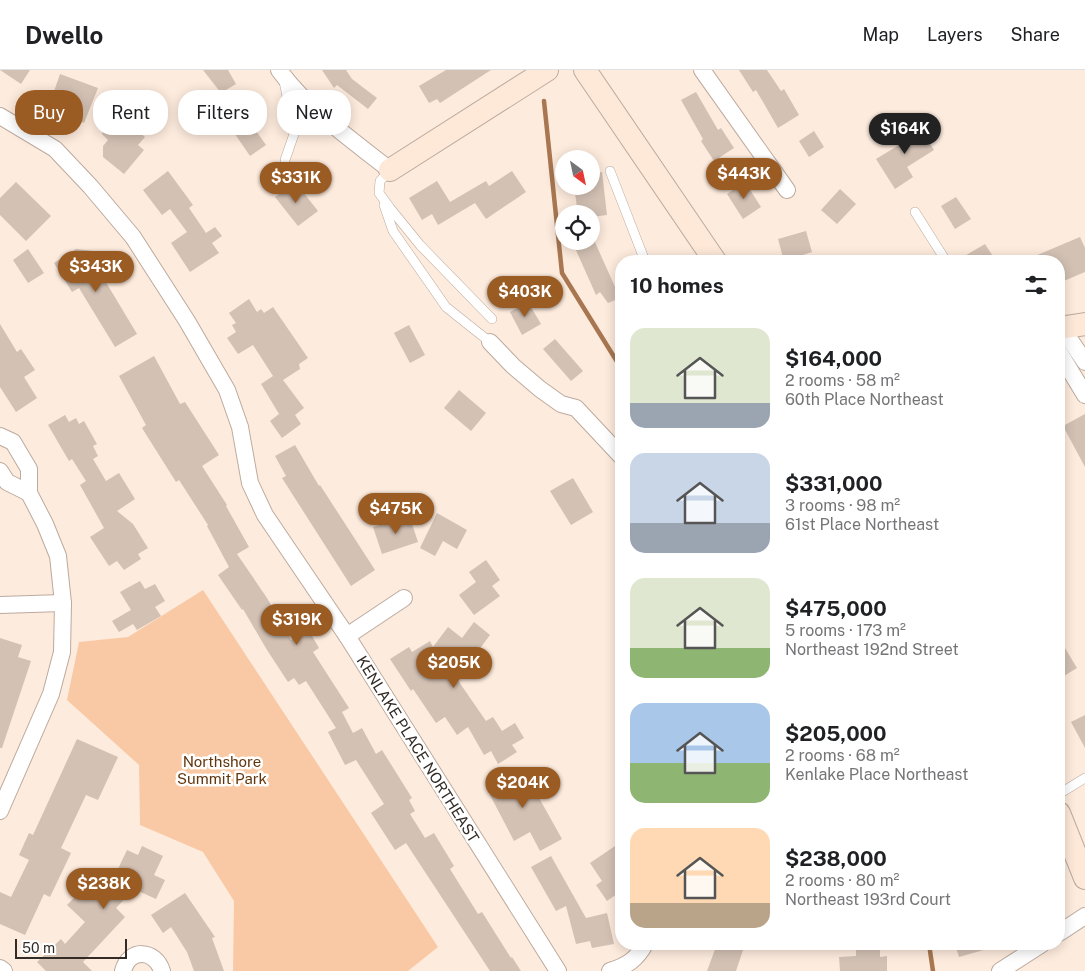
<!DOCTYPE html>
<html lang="en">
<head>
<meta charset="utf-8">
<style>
	body { margin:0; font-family:"Public Sans",sans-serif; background:#f6f6f6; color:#202124; height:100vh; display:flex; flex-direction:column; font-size:19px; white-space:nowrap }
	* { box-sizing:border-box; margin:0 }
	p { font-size:16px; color:#757577 }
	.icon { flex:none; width:28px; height:28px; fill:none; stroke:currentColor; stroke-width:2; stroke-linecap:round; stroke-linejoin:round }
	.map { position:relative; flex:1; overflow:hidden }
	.panel { position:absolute; left:615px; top:185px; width:450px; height:695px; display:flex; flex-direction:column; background:#fff; border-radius:20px; box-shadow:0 2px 12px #0003 }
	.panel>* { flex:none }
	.banner { position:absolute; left:15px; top:20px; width:475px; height:45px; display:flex; gap:10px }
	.needle { width:32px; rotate:147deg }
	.buttons { position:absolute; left:555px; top:80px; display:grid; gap:10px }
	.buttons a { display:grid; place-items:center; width:45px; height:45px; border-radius:50%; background:#fff; box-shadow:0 2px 12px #0003; font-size:25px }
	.scale { position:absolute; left:15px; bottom:12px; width:112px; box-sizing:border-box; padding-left:5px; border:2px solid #322b26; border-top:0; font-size:14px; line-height:18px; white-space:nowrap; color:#322b26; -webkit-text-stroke:4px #fff; paint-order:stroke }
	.price { position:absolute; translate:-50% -42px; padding:0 11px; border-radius:18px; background:#9b5c24; color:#fff; font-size:16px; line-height:32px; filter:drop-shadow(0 1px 2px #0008) }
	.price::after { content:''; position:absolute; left:50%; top:30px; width:15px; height:11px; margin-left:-8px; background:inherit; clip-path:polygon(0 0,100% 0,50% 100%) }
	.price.active { background:#222; color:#fff }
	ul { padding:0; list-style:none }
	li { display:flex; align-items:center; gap:15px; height:125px; padding:0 15px }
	li span { display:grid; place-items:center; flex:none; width:140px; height:100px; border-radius:15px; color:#555 }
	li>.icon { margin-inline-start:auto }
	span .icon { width:60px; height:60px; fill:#fffc; stroke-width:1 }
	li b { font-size:21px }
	h2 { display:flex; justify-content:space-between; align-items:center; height:60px; padding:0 15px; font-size:21px }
	.chip { padding:0 18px; border-radius:20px; background:#fff; box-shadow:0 2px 12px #0003; font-size:18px; line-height:45px }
	.chip.active { background:#9b5c24; color:#fff }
	header { display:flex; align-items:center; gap:30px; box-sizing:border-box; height:70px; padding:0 25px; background:#fff; border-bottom:1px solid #e0e0e0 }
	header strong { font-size:24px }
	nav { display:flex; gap:28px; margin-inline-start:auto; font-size:18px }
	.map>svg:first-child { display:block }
	.green { fill:#f9c9a5 }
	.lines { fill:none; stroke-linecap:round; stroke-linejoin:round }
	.stream { stroke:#a87751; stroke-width:4.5 }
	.building { fill:#d3c1b4 }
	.lane-casing { stroke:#bcaa9e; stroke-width:10 }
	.street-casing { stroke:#bcaa9e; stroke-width:18 }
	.secondary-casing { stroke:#bcaa9e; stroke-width:24 }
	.lane { stroke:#fff; stroke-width:9 }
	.street { stroke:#fff; stroke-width:16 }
	.secondary { stroke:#fee9d9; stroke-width:22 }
	.labels { text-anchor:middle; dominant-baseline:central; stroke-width:5; stroke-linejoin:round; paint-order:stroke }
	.street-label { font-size:15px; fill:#322b26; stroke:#fff }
	.park-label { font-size:15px; fill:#63370e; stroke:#fff }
</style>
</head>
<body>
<header>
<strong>Dwello</strong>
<nav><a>Map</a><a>Layers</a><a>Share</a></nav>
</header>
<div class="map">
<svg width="1085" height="901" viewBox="0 0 1085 901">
	<rect width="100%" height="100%" fill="#fdebdd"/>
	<polygon class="green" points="203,520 438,877 408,901 233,901 234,831 203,782 140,755 139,695 67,630 79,572 128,567"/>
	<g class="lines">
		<g class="stream">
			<polyline points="544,31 562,203 621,298"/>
			<polyline points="929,874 933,901"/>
		</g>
	</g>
	<g class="building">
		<polygon points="0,0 30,0 21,14"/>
		<polygon points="203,0 228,0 236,14 221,23"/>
		<polygon points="322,0 346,0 352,9 377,28 368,39 337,15 334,18"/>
		<polygon points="446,0 491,0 440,33 437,29 429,33 419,16"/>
		<polygon points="739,0 767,0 781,21 784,19 799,45 778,58 756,20 753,22"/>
		<polygon points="60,4 98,18 84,53 66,46 70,34 52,27"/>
		<polygon points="696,22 718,60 721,58 734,78 714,91 701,71 703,69 681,30"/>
		<polygon points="249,35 262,52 254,58 266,75 250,86 226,51"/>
		<polygon points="113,40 145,67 138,75 144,80 124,104 103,87 103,76 108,70 102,64 103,60 98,58"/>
		<polygon points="915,50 934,80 907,97 913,107 895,119 876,89 904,72 897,62"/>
		<polygon points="814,61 824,77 809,87 799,71"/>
		<polygon points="168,101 193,135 189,138 206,163 215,157 222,166 212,173 219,183 190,202 171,173 187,162 170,139 162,145 143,120"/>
		<polygon points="512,101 526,122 486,149 475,133 438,155 432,144 422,150 409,128 437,111 450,132 486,111 489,116"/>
		<polygon points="602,102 607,145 591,147 591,144 578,144 574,116 591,116 591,103"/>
		<polygon points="16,112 51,146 26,171 0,145 0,128"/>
		<polygon points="295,112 318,141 298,156 275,127"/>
		<polygon points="745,112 761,137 743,149 727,124"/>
		<polygon points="840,119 856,134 837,154 821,140"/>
		<polygon points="956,127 971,149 955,159 941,136"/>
		<polygon points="806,161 812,182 784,191 778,169"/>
		<polygon points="1080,167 1085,178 1085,202 1059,213 1059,191 1023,191"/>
		<polygon points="594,170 620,228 608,233 600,222 596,225 575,178"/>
		<polygon points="985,174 996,191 956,191"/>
		<polygon points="28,179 44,203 28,213 13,190"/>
		<polygon points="76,179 93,181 106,201 101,204 137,264 115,277 79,218 72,222 54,193"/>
		<polygon points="249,229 257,242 261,239 264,243 273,237 308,288 299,294 300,299 283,310 304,338 295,345 301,354 282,368 270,351 279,344 261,314 273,306 253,275 238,284 227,268 236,262 232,255 236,253 229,243"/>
		<polygon points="528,232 541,254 522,265 510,242"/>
		<polygon points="0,254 17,282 21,279 35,300 24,307 37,328 16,342 0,317"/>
		<polygon points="409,255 425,285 410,293 394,263"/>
		<polygon points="555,269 583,301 571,311 543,279"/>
		<polygon points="154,286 180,334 185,332 219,385 202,396 227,435 226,436 249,477 237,484 267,528 291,570 308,559 319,578 313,582 349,638 342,642 353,663 362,658 376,684 382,680 412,728 409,730 415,741 410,744 425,768 434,763 454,796 450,799 478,844 482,842 511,888 512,887 521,901 490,901 406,773 395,780 371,743 384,734 356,690 345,695 328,662 336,658 306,611 299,615 294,608 288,612 267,580 243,539 242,540 218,505 229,497 207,456 208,455 179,410 176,412 142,358 146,355 119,306"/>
		<polygon points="459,320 486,343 471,361 444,338"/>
		<polygon points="1085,344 1085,397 1063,356"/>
		<polygon points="65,345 69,352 76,348 79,354 84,351 97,374 93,376 98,386 93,389 106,411 119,403 135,429 117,441 133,454 148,478 138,484 141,489 124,500 117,491 109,496 90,467 104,458 80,415 86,411 72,389 69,391 48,355"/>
		<polygon points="295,375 319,416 320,415 375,500 351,516 282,408 286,406 275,386"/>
		<polygon points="573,408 593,442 571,455 550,421"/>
		<polygon points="437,443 467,460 457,479 443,471 435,486 420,478"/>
		<polygon points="409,445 418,472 382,484 373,457"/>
		<polygon points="486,490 500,510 492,516 500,526 474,545 459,525 476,512 469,502"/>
		<polygon points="140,511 145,519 155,514 165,531 155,537 161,546 137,560 133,554 119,562 112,551 131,540 120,522"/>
		<polygon points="474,552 490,565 457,609 486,651 493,647 502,661 515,653 524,668 512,675 517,682 498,694 491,681 484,685 468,657 457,665 445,647 436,653 413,619 411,621 390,589 409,577 412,582 430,571 433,577 448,557 462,568"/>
		<polygon points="0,568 22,575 18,587 31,591 2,678 0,678"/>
		<polygon points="1059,568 1077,598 1059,609"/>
		<polygon points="1085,645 1085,678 1071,652"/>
		<polygon points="77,669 118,687 98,730 86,725 61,778 71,783 50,827 44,824 25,865 0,854 0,822 11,827 29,790 19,785 29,763 33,765"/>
		<polygon points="509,699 515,710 533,702 539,714 533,717 562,769 540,781 530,762 514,771 490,725 493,723 487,710"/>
		<polygon points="621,772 621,808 617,811 621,821 607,831 596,815 602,811 590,793"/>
		<polygon points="142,776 163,786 154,805 165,810 156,829 134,819 116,838 125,847 83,892 92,901 46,901 37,892 61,869 65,874 85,852 67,835 96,805 109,818 127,780 138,785"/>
		<polygon points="551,786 586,848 607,843 614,874 592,878 590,871 576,874 566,836 556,841 531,797"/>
		<polygon points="185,823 215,867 212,868 224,901 194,901 187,882 171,857 163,863 151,845"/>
		<polygon points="717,874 736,874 744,877 736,901 707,901"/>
		<polygon points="955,874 993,874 994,877 959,887"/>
		<polygon points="880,876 880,887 887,886 887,901 840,901 839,887 856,886 856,877"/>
	</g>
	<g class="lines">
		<g class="lane-casing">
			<g id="lane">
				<polyline points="284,11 294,64 285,90"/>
				<polyline points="390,100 380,111 379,123 390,138 420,175 492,249"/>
				<polyline points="610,101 645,191"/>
				<polyline points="384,135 393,161 446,237 490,272"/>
				<polyline points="915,142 946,191"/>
				<polyline points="1059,724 1085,708"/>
			</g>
		</g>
		<g class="street-casing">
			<g id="street">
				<path d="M279,0C308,40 351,69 390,100"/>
				<polyline points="702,0 787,120"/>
				<polyline points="0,46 55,79 90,116 133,167 187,251 227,320 240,357 250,413 265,445 347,566 558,901"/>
				<polyline points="1062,258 1085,292"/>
				<polyline points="490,272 513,296 540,319 561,334 576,338 621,386"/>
				<polyline points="1059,282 1085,325"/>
				<polyline points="0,366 13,372 29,399 29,423 7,412 0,401"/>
				<polyline points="0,535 63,533"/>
				<polyline points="347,566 404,528"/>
				<polyline points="0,741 51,624 62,582 63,533 58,486 45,454 29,423"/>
				<polyline points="1059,863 1085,846"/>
				<polyline points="0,898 4,901"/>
				<path d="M123,901C129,878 155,879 162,901"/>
				<path d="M610,901C627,896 637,889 645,874"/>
				<polyline points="1000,901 1042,874"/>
			</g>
		</g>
		<g class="secondary-casing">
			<g id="secondary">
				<polyline points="585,0 715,191"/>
				<polyline points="390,100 547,0"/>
				<polyline points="1059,258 1085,254"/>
				<polyline points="1059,743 1085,808"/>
			</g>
		</g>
		<use href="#lane" class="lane"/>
		<use href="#street" class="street"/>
		<use href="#secondary" class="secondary"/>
	</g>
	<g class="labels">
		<g class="street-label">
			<text transform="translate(418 679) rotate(58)">KENLAKE PLACE NORTHEAST</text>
		</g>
		<g class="park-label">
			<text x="222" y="691">Northshore<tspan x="222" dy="17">Summit Park</tspan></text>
		</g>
	</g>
</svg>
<div class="buttons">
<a><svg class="needle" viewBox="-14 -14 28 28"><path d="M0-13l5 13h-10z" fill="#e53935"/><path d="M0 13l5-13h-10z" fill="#757577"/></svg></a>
<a><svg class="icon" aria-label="locate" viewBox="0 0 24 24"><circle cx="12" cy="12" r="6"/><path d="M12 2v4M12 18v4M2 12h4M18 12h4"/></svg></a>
</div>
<div class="scale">50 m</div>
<b class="price active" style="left:905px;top:85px">$164K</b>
<b class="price" style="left:744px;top:130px">$443K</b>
<b class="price" style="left:296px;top:134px">$331K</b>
<b class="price" style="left:96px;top:223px">$343K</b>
<b class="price" style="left:525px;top:248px">$403K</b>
<b class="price" style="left:396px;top:465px">$475K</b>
<b class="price" style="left:297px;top:576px">$319K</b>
<b class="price" style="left:454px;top:619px">$205K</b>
<b class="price" style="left:523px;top:739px">$204K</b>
<b class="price" style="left:104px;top:840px">$238K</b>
<div class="banner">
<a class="chip active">Buy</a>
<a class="chip">Rent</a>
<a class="chip">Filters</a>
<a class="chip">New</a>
</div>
<section class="panel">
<h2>10 homes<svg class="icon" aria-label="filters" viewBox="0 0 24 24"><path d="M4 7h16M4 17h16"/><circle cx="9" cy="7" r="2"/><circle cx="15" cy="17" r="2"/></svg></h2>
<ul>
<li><span style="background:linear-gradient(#dfe7d0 75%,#9aa5b1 0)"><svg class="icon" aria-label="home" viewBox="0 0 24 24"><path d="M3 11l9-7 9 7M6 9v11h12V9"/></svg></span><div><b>$164,000</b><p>2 rooms · 58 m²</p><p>60th Place Northeast</p></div></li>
<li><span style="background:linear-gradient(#c9d6e8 70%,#9aa5b1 0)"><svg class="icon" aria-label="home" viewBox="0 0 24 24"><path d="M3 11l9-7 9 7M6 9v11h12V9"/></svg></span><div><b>$331,000</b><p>3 rooms · 98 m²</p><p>61st Place Northeast</p></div></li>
<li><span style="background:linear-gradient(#dfe7d0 70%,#8fb573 0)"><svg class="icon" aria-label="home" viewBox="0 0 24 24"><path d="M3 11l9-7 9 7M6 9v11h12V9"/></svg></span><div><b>$475,000</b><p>5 rooms · 173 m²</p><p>Northeast 192nd Street</p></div></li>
<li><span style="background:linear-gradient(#a9c7e8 60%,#8fb573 0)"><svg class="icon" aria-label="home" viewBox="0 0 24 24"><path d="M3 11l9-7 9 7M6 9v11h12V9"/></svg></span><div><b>$205,000</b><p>2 rooms · 68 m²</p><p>Kenlake Place Northeast</p></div></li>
<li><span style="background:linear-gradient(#ffd9b3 75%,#b9a48a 0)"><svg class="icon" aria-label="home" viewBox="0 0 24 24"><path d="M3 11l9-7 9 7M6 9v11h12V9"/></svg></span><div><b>$238,000</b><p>2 rooms · 80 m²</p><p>Northeast 193rd Court</p></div></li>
</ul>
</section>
</div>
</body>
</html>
